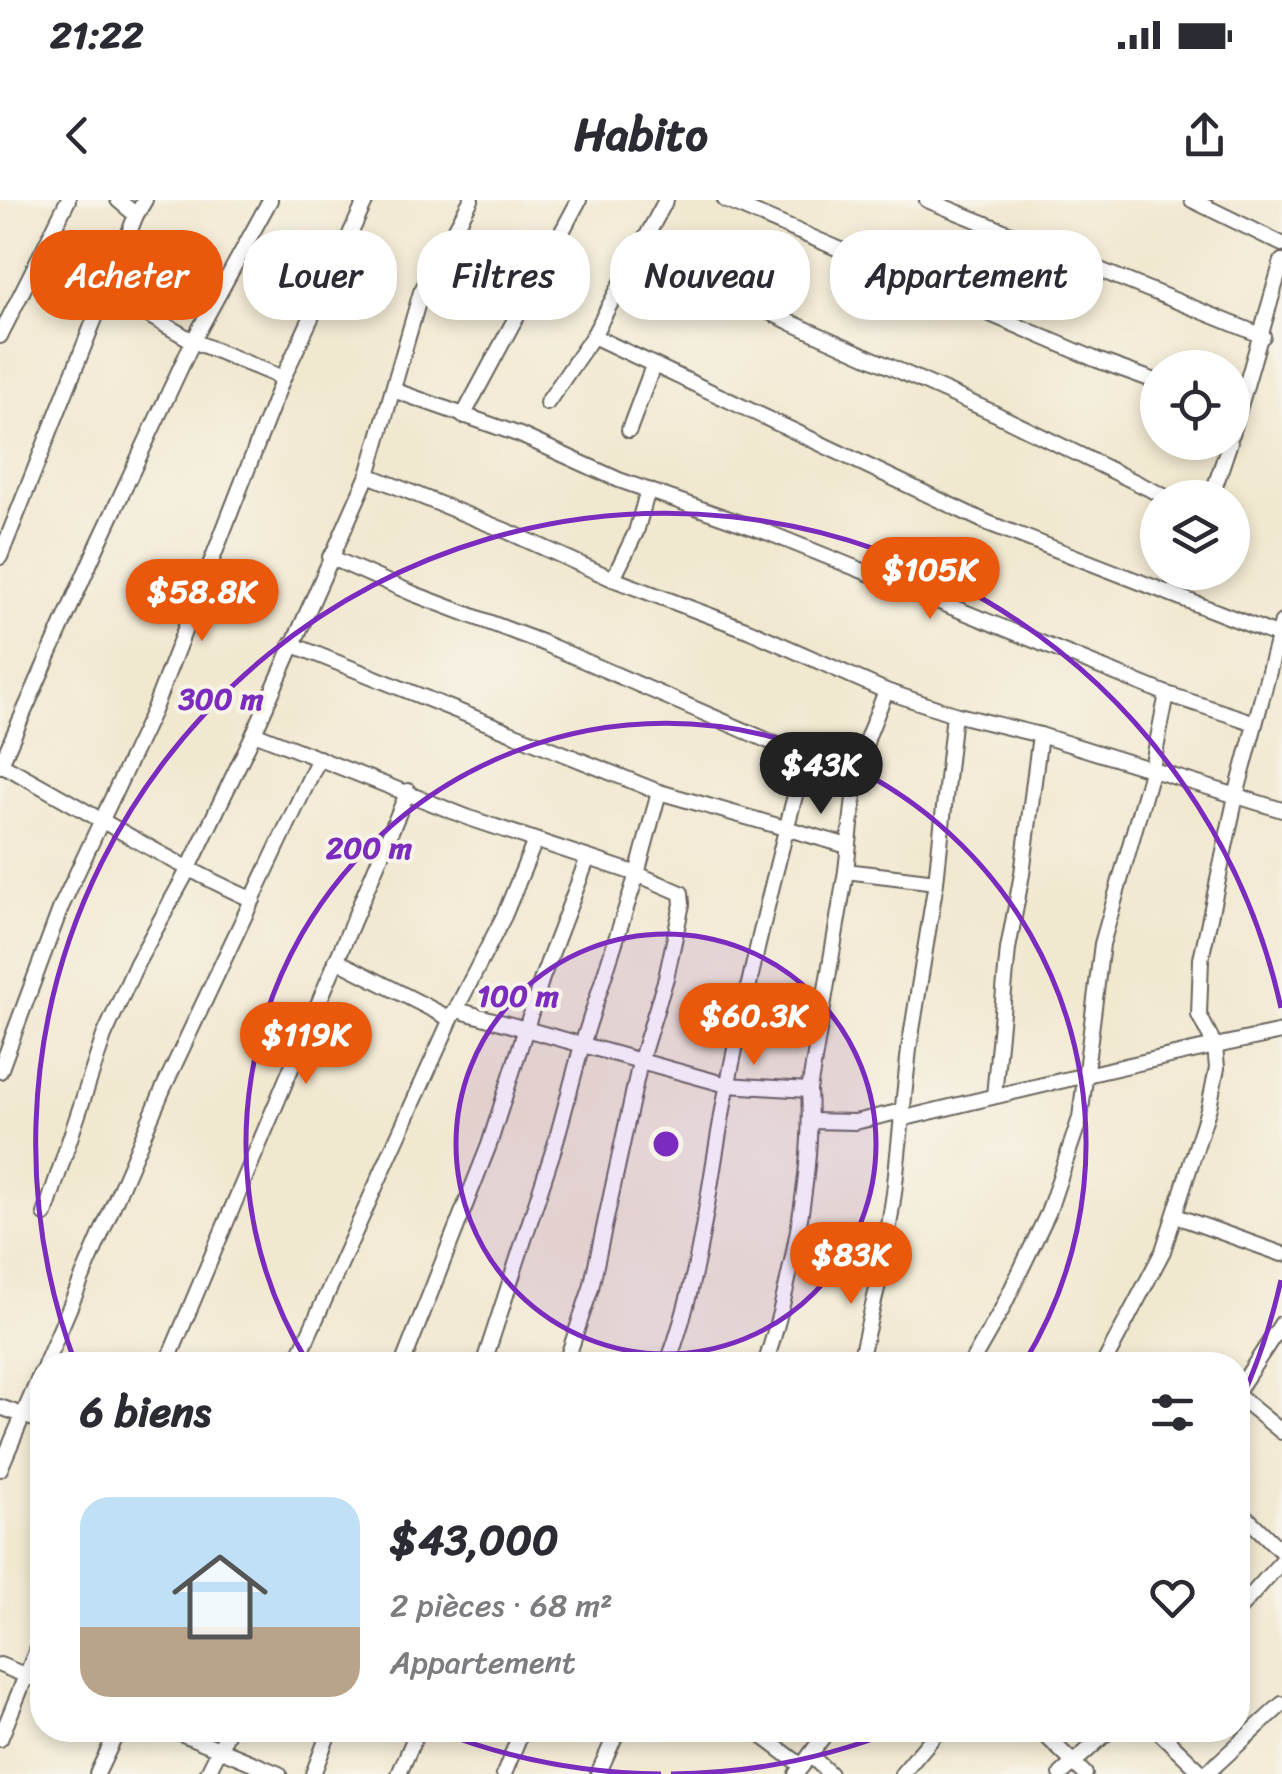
<!DOCTYPE html>
<html lang="fr">
<head>
<meta charset="utf-8">
<style>
	body { margin:0; font-family:Sriracha,sans-serif; background:#f2f2f3; color:#2b2b33; height:100vh; display:flex; flex-direction:column; font-size:38px; white-space:nowrap }
	* { box-sizing:border-box; margin:0 }
	p { font-size:32px; color:#7c7c81 }
	.icon { flex:none; width:55px; height:55px; fill:none; stroke:currentColor; stroke-width:2; stroke-linecap:round; stroke-linejoin:round }
	.map { position:relative; flex:1; overflow:hidden }
	.panel { position:absolute; left:30px; top:1152px; width:1220px; height:390px; display:flex; flex-direction:column; background:#fff; border-radius:40px; box-shadow:0 5px 15px #0003 }
	.panel>* { flex:none }
	.hud { position:absolute; left:30px; top:30px; width:1222px; height:90px; display:flex; gap:20px }
	.fabs { position:absolute; left:1140px; top:150px; display:grid; gap:20px }
	.fabs a { display:grid; place-items:center; width:110px; height:110px; border-radius:50%; background:#fff; box-shadow:0 5px 15px #0003; font-size:50px }
	.price { position:absolute; translate:-50% -85px; padding:0 22px; border-radius:35px; background:#ea580c; color:#fff; font-size:32px; line-height:65px; filter:drop-shadow(0 2px 5px #0008) }
	.price::after { content:''; position:absolute; left:50%; top:60px; width:30px; height:22px; margin-left:-15px; background:inherit; clip-path:polygon(0 0,100% 0,50% 100%) }
	.price.active { background:#222; color:#fff }
	ul { padding:0; list-style:none }
	li { display:flex; align-items:center; gap:30px; height:250px; padding:0 50px }
	li+li { border-top:2px solid #e1e1e2 }
	li span { display:grid; place-items:center; flex:none; width:280px; height:200px; border-radius:30px; color:#555 }
	li>.icon { margin-inline-start:auto }
	span .icon { width:120px; height:120px; fill:#fffc; stroke-width:1 }
	li b { font-size:42px }
	h2 { display:flex; justify-content:space-between; align-items:center; height:120px; padding:0 50px; font-size:42px }
	.chip { padding:0 35px; border-radius:40px; background:#fff; box-shadow:0 5px 15px #0003; font-size:35px; line-height:90px }
	.chip.active { background:#ea580c; color:#fff }
	.status { display:flex; justify-content:space-between; align-items:center; height:70px; padding:0 50px; background:#fff; direction:ltr }
	.status svg { height:28px; fill:currentColor }
	header { display:flex; justify-content:space-between; align-items:center; height:130px; padding:0 50px; background:#fff; font-size:45px; font-weight:800 }
	.map>svg:first-child { display:block }
	.lines { fill:none; stroke-linecap:round; stroke-linejoin:round }
	.minor-casing { stroke:#67635b; stroke-width:18 }
	.minor { stroke:#fff; stroke-width:14 }
	.ring { fill:none; stroke:#7b2cbf; stroke-width:5 }
	.centre { fill:#7b2cbf; stroke:#f7f3e8; stroke-width:5 }
	.ring-label { font-size:30px; text-anchor:middle; font-weight:bold; fill:#7b2cbf; stroke:#f7f3e8; stroke-width:8; stroke-linejoin:round; paint-order:stroke }
</style>
</head>
<body>
<div class="status"><b>21:22</b><svg viewBox="0 0 49 12"><path d="M0 12V9h3v3zM5 12V6h3v6zM10 12V3h3v9zM15 12V0h3v12zM26 1h20v11H26zM47 4h2v5h-2z"/></svg></div>
<header><svg class="icon" aria-label="back" viewBox="0 0 24 24"><path d="M15 5l-7 7 7 7"/></svg>Habito<svg class="icon" aria-label="share" viewBox="0 0 24 24"><path d="M12 15V3M7 8l5-5 5 5M5 13v7h14v-7"/></svg></header>
<div class="map">
<svg width="1282" height="1574" viewBox="0 0 1282 1574">
	<rect width="100%" height="100%" fill="#f7f3e8"/>
	<filter id="ink" filterUnits="userSpaceOnUse"><feTurbulence type="fractalNoise" baseFrequency=".01" numOctaves="2"/><feDisplacementMap in="SourceGraphic" scale="20" xChannelSelector="R" yChannelSelector="G"/><feConvolveMatrix kernelMatrix="1 2 1 2 8 2 1 2 1" color-interpolation-filters="sRGB"/></filter>
	<filter id="wash" filterUnits="userSpaceOnUse"><feTurbulence type="fractalNoise" baseFrequency=".0048" numOctaves="4" result="noise"/><feDisplacementMap in="SourceGraphic" scale="40" xChannelSelector="R" yChannelSelector="G"/><feGaussianBlur stdDeviation="2.25" result="paint"/><feColorMatrix in="noise" values="0 0 0 0 0 0 0 0 0 0 0 0 0 0 0 0 0 1.4 0 .05"/><feComposite in="paint" operator="in"/></filter>
	<g filter="url(#wash)">
		<rect width="100%" height="100%" fill="#f1e8d0"/>
	</g>
	<g filter="url(#ink)">
		<g class="lines">
			<g class="minor-casing">
				<g id="minor">
					<polyline points="118,0 136,15"/>
					<polyline points="725,0 1097,160 1158,182"/>
					<polyline points="927,0 1263,136"/>
					<polyline points="1192,0 1282,44"/>
					<polyline points="639,49 792,123 994,213 1168,298"/>
					<polyline points="106,91 193,141 283,178"/>
					<polyline points="0,136 68,0"/>
					<polyline points="593,136 988,323 1279,436"/>
					<polyline points="393,190 520,235 619,280 769,333 1167,494 1255,523"/>
					<polyline points="547,203 593,136 666,0"/>
					<polyline points="463,216 579,0"/>
					<polyline points="629,230 653,166"/>
					<polyline points="1232,234 1282,61"/>
					<polyline points="368,275 509,332 613,379 748,430 886,491 954,514 1040,535 1282,610"/>
					<polyline points="1211,298 1230,242"/>
					<polyline points="0,357 136,15 145,0"/>
					<polyline points="330,357 414,394 541,442 856,579"/>
					<polyline points="613,379 636,332 648,290"/>
					<polyline points="291,444 659,592 848,646"/>
					<polyline points="254,533 472,619 637,674 681,693 682,704 666,778 640,862 591,1088 565,1165"/>
					<path d="M1,564C85,609 166,661 253,700"/>
					<polyline points="0,566 96,349 193,141 270,0"/>
					<polyline points="846,671 936,682"/>
					<polyline points="336,760 451,819"/>
					<polyline points="457,810 727,885 809,890"/>
					<polyline points="0,871 61,707 153,511 283,178 366,0"/>
					<polyline points="994,896 1008,749 1022,674 1040,535"/>
					<path d="M901,919C1028,888 1154,858 1282,832"/>
					<polyline points="811,921 855,922 902,911"/>
					<polyline points="45,1014 104,836 137,763 188,670 254,533 368,275 421,92 471,0"/>
					<polyline points="1176,1016 1282,1054"/>
					<polyline points="45,1165 163,889 319,558"/>
					<polyline points="166,1165 408,591"/>
					<polyline points="295,1165 451,819 504,716 535,641"/>
					<polyline points="402,1165 489,945 542,778 587,660"/>
					<polyline points="483,1165 555,945 582,845 637,674 659,592"/>
					<path d="M667,1165C702,1074 709,978 728,883C750,774 776,665 805,558"/>
					<path d="M765,1165C790,1086 814,972 809,890L846,671L856,579L868,536L886,491"/>
					<polyline points="859,1165 884,1059 894,993 909,849 936,682 954,514"/>
					<polyline points="970,1165 1002,1109 1048,1013 1080,918 1102,744 1152,568 1167,494"/>
					<polyline points="1103,1165 1163,1051 1209,907 1217,868 1215,846 1199,815 1201,759 1236,596 1282,422"/>
					<polyline points="1238,1190 1282,1123"/>
					<polyline points="1238,1196 1282,1232"/>
					<polyline points="0,1207 42,1222"/>
					<polyline points="0,1269 42,1171"/>
					<polyline points="1238,1309 1282,1352"/>
					<polyline points="1238,1410 1282,1361"/>
					<polyline points="0,1465 42,1482"/>
					<polyline points="173,1530 279,1574"/>
					<polyline points="754,1530 802,1566"/>
					<polyline points="1040,1530 1085,1574"/>
					<polyline points="1157,1530 1203,1574"/>
					<polyline points="0,1539 42,1437"/>
					<polyline points="810,1555 830,1574"/>
					<polyline points="97,1574 118,1530"/>
					<polyline points="207,1574 229,1530"/>
					<polyline points="313,1574 330,1530"/>
					<polyline points="399,1574 418,1530"/>
					<polyline points="504,1574 522,1530"/>
					<polyline points="598,1574 618,1530"/>
					<polyline points="796,1574 828,1530"/>
					<polyline points="902,1574 939,1530"/>
					<polyline points="1061,1574 1110,1530"/>
					<polyline points="1206,1574 1282,1504"/>
				</g>
			</g>
			<use href="#minor" class="minor"/>
		</g>
	</g>
	<circle cx="666" cy="944" r="210" fill="#7b2cbf" fill-opacity=".12"/>
	<g class="ring">
		<circle cx="666" cy="944" r="210"/>
		<path d="M308 1163A420 420 0 1 1 1024 1163"/>
		<path d="M1281 1080A630 630 0 0 1 1239 1205M897 1530A630 630 0 0 1 671 1574M661 1574A630 630 0 0 1 435 1530M76 1165A630 630 0 1 1 1281 808"/>
	</g>
	<circle cx="666" cy="944" r="15" class="centre"/>
	<g class="ring-label">
		<text x="221" y="509">300 m</text>
		<text x="369" y="658">200 m</text>
		<text x="518" y="806">100 m</text>
	</g>
</svg>
<div class="fabs">
<a><svg class="icon" aria-label="locate" viewBox="0 0 24 24"><circle cx="12" cy="12" r="6"/><path d="M12 2v4M12 18v4M2 12h4M18 12h4"/></svg></a>
<a><svg class="icon" aria-label="layers" viewBox="0 0 24 24"><path d="M12 4l9 5-9 5-9-5zM3 14l9 5 9-5"/></svg></a>
</div>
<b class="price" style="left:930px;top:422px">$105K</b>
<b class="price" style="left:202px;top:444px">$58.8K</b>
<b class="price active" style="left:821px;top:617px">$43K</b>
<b class="price" style="left:754px;top:868px">$60.3K</b>
<b class="price" style="left:306px;top:887px">$119K</b>
<b class="price" style="left:851px;top:1107px">$83K</b>
<div class="hud">
<a class="chip active">Acheter</a>
<a class="chip">Louer</a>
<a class="chip">Filtres</a>
<a class="chip">Nouveau</a>
<a class="chip">Appartement</a>
</div>
<section class="panel">
<h2>6 biens<svg class="icon" aria-label="filters" viewBox="0 0 24 24"><path d="M4 7h16M4 17h16"/><circle cx="9" cy="7" r="2"/><circle cx="15" cy="17" r="2"/></svg></h2>
<ul>
<li><span style="background:linear-gradient(#bfe0f5 65%,#b9a48a 0)"><svg class="icon" aria-label="home" viewBox="0 0 24 24"><path d="M3 11l9-7 9 7M6 9v11h12V9"/></svg></span><div><b>$43,000</b><p>2 pièces · 68 m²</p><p>Appartement</p></div><svg class="icon" aria-label="heart" viewBox="0 0 24 24"><path d="M12 20l-8-8c-3-5 5-10 8-4 3-6 11-1 8 4z"/></svg></li>
</ul>
</section>
</div>
</body>
</html>
